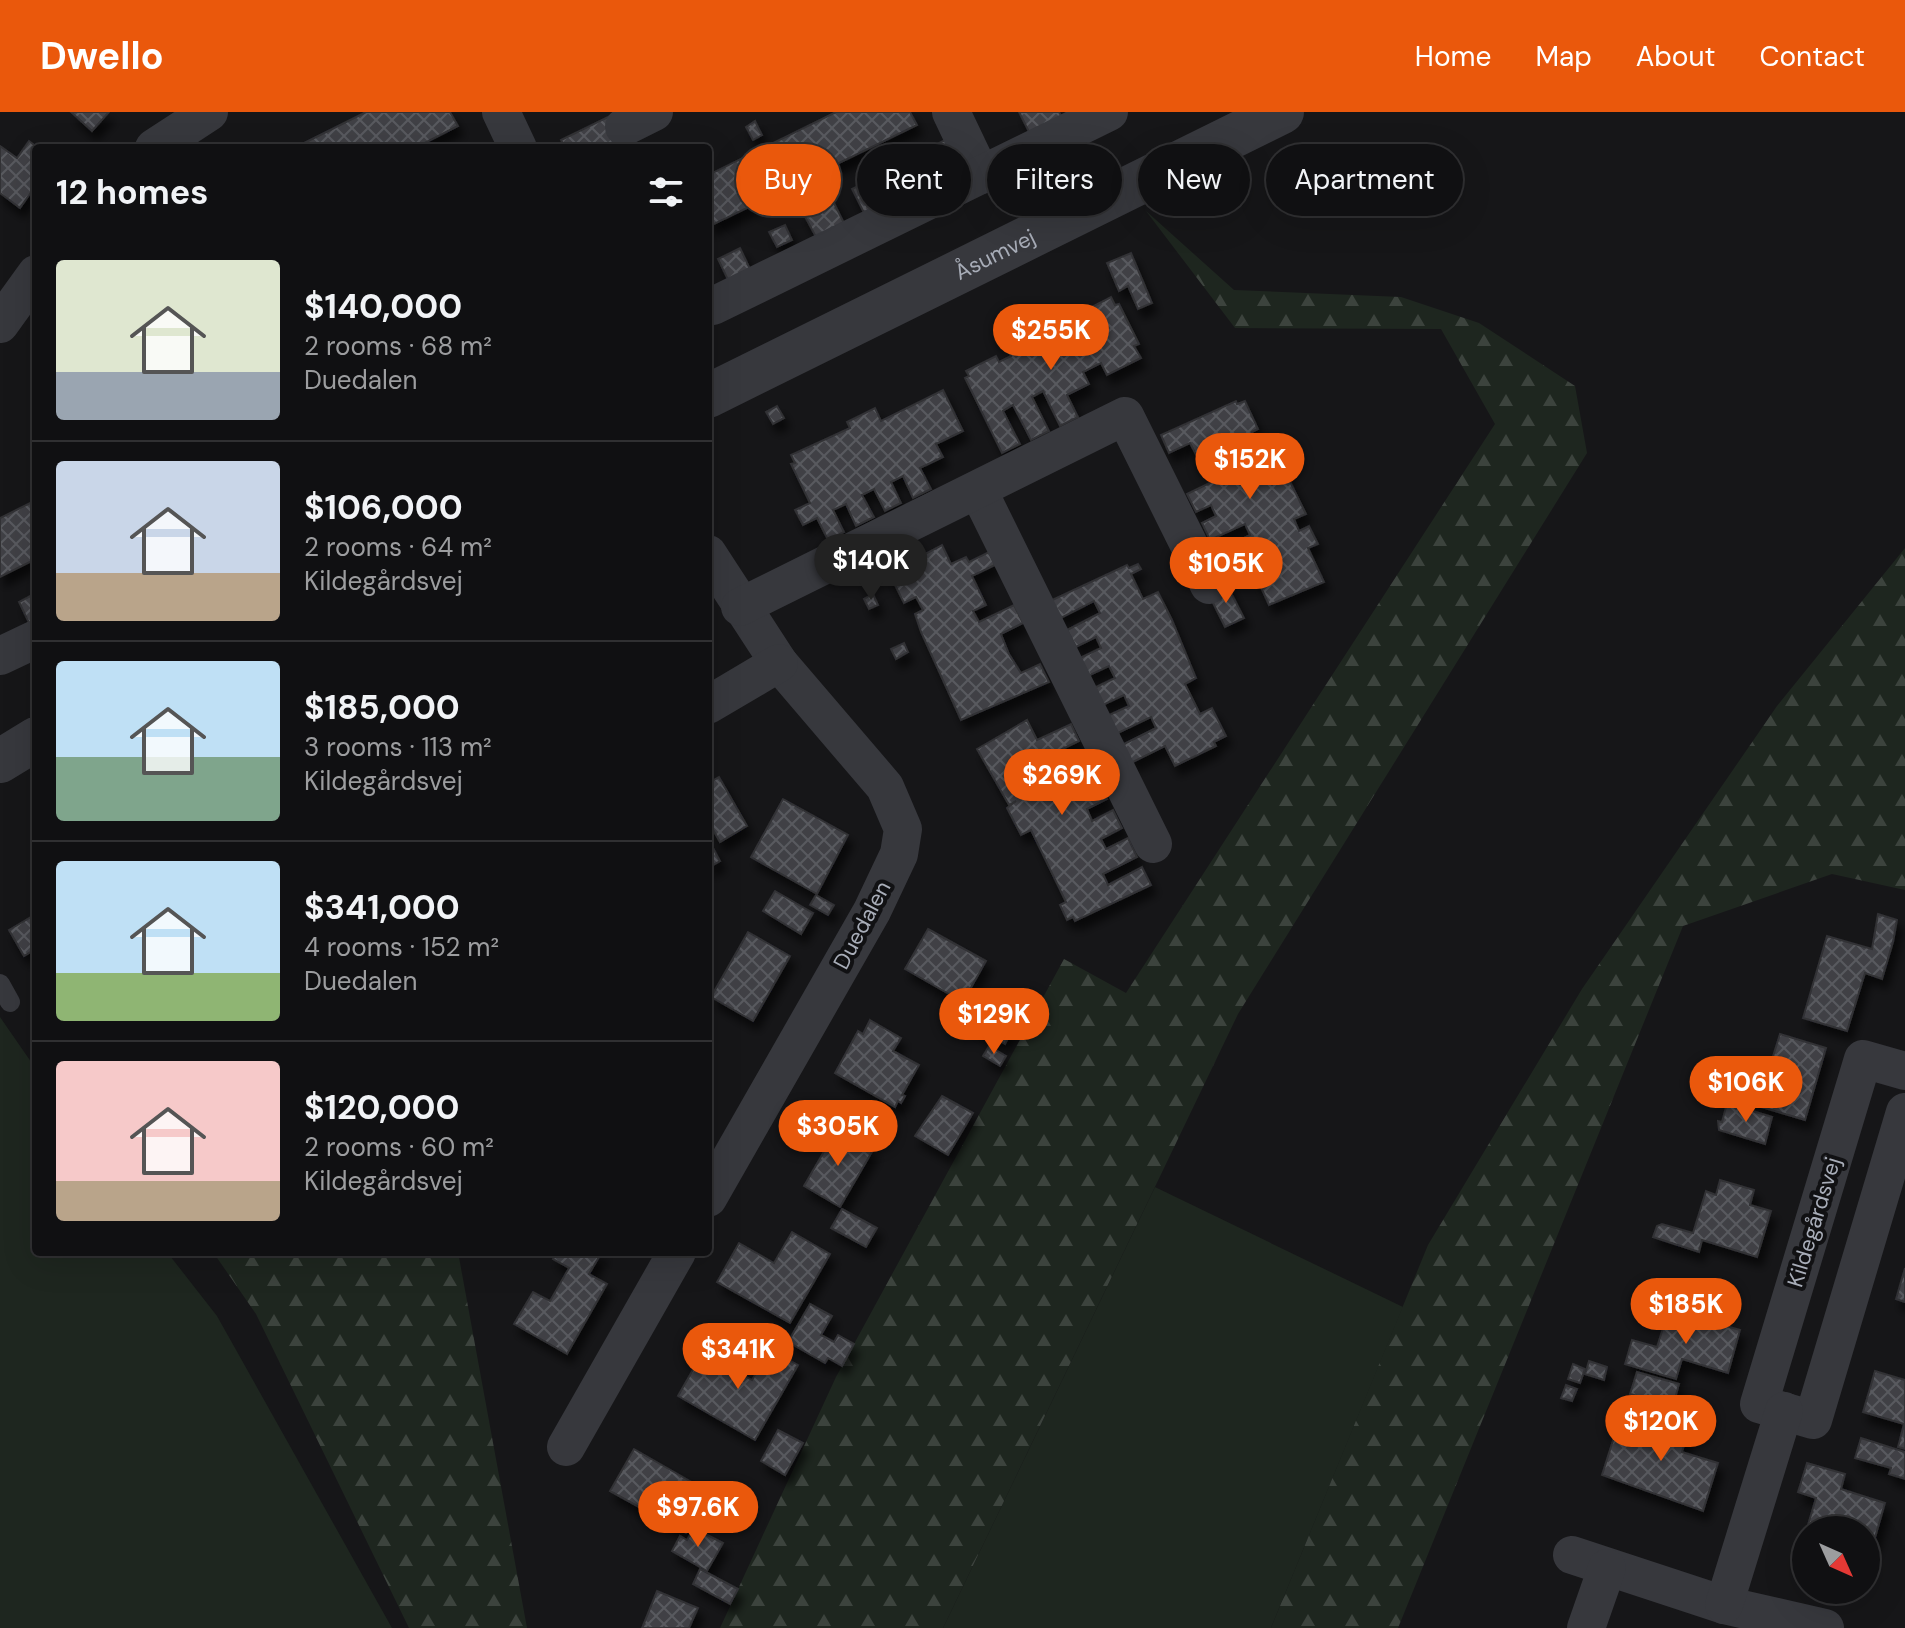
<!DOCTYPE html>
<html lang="en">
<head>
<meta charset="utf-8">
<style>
	body { margin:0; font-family:"DM Sans",sans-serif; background:#1e1e20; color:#f1f3f6; height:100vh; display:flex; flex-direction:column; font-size:30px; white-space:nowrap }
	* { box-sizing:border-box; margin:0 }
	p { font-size:26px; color:#9c9d9f }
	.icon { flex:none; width:44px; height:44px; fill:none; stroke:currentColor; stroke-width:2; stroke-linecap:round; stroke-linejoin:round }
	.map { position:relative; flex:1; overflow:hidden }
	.sheet { position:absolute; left:32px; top:32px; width:680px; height:1112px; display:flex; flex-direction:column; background:#101012; border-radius:8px; box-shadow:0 8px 32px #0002,0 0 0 2px #303032 }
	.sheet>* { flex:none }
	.hud { position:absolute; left:736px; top:32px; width:760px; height:72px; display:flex; gap:16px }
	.needle { width:52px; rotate:135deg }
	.controls { position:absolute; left:1792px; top:1404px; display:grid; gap:16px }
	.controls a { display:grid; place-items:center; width:88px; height:88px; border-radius:50%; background:#101012; box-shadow:0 8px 32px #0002,0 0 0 2px #303032; font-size:40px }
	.price { position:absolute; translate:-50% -68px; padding:0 18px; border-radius:28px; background:#ea580c; color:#fff; font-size:26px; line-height:52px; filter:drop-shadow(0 2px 4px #0008) }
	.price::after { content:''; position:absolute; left:50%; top:48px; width:24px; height:18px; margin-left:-12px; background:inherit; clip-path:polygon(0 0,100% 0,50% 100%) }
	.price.current { background:#222; color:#fff }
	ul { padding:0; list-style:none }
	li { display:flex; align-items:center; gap:24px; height:200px; padding:0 24px }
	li+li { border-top:2px solid #303032 }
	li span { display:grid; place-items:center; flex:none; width:224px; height:160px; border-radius:8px; color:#555 }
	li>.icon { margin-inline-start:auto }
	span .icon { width:96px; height:96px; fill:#fffc; stroke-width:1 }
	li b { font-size:34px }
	h2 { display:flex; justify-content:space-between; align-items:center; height:96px; padding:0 24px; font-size:34px }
	.pill { padding:0 28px; border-radius:36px; background:#101012; box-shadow:0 8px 32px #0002,0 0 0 2px #303032; font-size:28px; line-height:72px }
	.pill.current { background:#ea580c; color:#fff }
	header { display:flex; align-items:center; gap:48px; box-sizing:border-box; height:112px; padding:0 40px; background:#ea580c; color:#fff }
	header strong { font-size:38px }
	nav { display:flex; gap:44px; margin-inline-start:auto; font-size:28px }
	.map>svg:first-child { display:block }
	.green { fill:#1e261f }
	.forest { fill:url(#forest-firs) }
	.building { fill:url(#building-cross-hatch); stroke:#303034; stroke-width:2; filter:url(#shadow) }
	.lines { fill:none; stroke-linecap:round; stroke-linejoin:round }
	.service { stroke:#37383d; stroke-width:20 }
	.minor { stroke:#37383d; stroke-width:38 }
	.tertiary { stroke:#37383d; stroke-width:44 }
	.labels { text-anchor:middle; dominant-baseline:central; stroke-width:8; stroke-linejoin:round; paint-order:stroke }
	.street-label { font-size:22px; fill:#a8adb8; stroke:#111113 }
</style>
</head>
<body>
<header>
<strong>Dwello</strong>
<nav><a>Home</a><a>Map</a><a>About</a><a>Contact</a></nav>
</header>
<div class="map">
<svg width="1905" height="1516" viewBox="0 0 1905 1516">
	<defs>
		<pattern id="forest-firs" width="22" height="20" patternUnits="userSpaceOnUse" patternTransform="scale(2)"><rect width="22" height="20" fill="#1e261f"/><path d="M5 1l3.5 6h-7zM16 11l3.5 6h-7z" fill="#3c433d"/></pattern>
		<pattern id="building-cross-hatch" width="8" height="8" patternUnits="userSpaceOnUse" patternTransform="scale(2)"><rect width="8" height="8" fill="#404145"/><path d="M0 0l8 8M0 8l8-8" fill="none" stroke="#595a5e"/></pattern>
		<filter id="shadow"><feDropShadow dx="5" dy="9" stdDeviation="4" flood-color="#0009"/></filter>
	</defs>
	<rect width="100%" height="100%" fill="#161618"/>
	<g class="green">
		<polygon points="0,905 36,957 36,1140 167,1140 217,1204 392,1516 0,1516"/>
		<polygon points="1155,1075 1403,1195 1271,1516 943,1516"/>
	</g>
	<g class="forest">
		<polygon points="1146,99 1234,178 1401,185 1479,211 1575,274 1587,341 1238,902 943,1516 720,1516 836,1265 1064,847 1126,881 1495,312 1441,217 1235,216"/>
		<polygon points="1905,436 1905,778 1832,762 1683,814 1398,1516 1271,1516 1428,1133 1582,877 1777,594"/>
		<polygon points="213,1140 458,1140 527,1516 409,1516 256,1202"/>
	</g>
	<g class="building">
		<polygon points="71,0 109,0 92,19"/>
		<polygon points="366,0 450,0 458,14 415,36 294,36"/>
		<polygon points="836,0 910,0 917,13 708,115 708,63"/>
		<polygon points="1019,0 1059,0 1062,5 1029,20"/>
		<polygon points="616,1 627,23 602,36 565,36 561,28"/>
		<polygon points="755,9 762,23 753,28 746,15"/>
		<polygon points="947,27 960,54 918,78 903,49"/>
		<polygon points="29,29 38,36 36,73 20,96 0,81 0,34 17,46"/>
		<polygon points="879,64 891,90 865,103 852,77"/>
		<polygon points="832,87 844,111 816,125 803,101"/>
		<polygon points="785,113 792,128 777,135 769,120"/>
		<polygon points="740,136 751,159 729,170 718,147"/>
		<polygon points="1131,141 1152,191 1138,197 1128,174 1119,179 1107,151"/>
		<polygon points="1111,185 1115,193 1119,192 1139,232 1134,234 1141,246 1107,263 1101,251 1083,260 1089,272 1067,283 1078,305 1060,314 1043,279 1032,285 1049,319 1031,328 1013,293 1003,299 1020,332 1002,341 965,266 969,264 966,259 996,244 999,250 1011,244 1007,237 1023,229 1027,236 1053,223 1086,207 1082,200"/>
		<polygon points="943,278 963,319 936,332 943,345 920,356 931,377 913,386 903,364 891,370 901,391 885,399 874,377 862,383 874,405 856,414 846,392 833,398 844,420 828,428 817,406 803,413 795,398 810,391 791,352 795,351 791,343 850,316 847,310 875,296 881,309"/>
		<polygon points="1236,289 1237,292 1245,289 1258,317 1252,320 1266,351 1278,345 1306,402 1294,407 1299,419 1309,414 1318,432 1308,436 1324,470 1269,493 1253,458 1265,452 1259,440 1223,457 1215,440 1250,423 1245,412 1210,428 1202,411 1216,404 1211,393 1196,400 1187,382 1222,365 1213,346 1201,352 1190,331 1169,341 1161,323"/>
		<polygon points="777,294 784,306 773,312 766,300"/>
		<polygon points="36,388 36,447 0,465 0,406"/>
		<polygon points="942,433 951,452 966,445 969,450 989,440 995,453 972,464 986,493 973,499 979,510 1014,493 1023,511 1001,522 1009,542 1021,561 1040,552 1049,570 961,608 921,520 915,502 923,498 916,485 904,491 889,461"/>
		<polygon points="1138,452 1141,457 1131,462 1143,487 1158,480 1172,508 1196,566 1185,572 1200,602 1212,596 1226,624 1214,630 1216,634 1175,654 1165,634 1131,651 1122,633 1156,616 1151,605 1116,622 1107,604 1129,594 1124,583 1103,593 1094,576 1115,566 1109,554 1088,564 1080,546 1101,536 1096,525 1076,535 1067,518 1100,501 1094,489 1059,507 1050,489 1127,453 1129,456"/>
		<polygon points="1226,471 1244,506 1225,515 1208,481"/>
		<polygon points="36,481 36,510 30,513 19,490"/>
		<polygon points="873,482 878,493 869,497 864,487"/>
		<polygon points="904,531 908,540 896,547 891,537"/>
		<polygon points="1027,608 1037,628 1071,612 1079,629 1046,645 1051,656 1085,640 1094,659 1073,669 1077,679 1099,669 1107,687 1087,697 1092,709 1113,698 1122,716 1101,727 1106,737 1128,726 1137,745 1103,762 1108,773 1142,755 1151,773 1075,809 1073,805 1067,808 1060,793 1066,790 1031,718 1021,723 1007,696 1016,689 1009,693 977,637"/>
		<polygon points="719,665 747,714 720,730 708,709 708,671"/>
		<polygon points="783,687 848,723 817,782 751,745"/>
		<polygon points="711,732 720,749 708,756 708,734"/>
		<polygon points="775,779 813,801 801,822 763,799"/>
		<polygon points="816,783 834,793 828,803 810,793"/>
		<polygon points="36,802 36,843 34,838 24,844 9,818"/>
		<polygon points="1878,802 1897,808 1893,830 1882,867 1865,861 1847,919 1803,906 1827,824 1872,837"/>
		<polygon points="928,817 986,849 963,890 905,857"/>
		<polygon points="748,820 790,844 753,909 711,885"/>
		<polygon points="1012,890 1024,896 1005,932 971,913 981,895 1003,907"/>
		<polygon points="870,908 901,926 893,939 919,953 902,983 905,984 901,991 898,989 895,995 835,961 858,919 863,922"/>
		<polygon points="1780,922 1826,936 1805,1008 1758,994 1760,988 1746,984 1755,953 1769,957"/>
		<polygon points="989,934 1006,944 1000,954 983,944"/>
		<polygon points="942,984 973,1001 948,1043 915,1024"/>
		<polygon points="1727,991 1772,1005 1765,1032 1719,1018 1718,1009 1722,1010"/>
		<polygon points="837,1017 873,1038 840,1095 804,1074"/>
		<polygon points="1720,1068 1754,1078 1750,1093 1771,1099 1757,1145 1702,1128 1699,1140 1653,1125 1657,1114 1662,1112 1693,1121 1706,1079 1716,1083"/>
		<polygon points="842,1097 877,1116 866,1135 831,1116"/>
		<polygon points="792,1120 830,1142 790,1211 717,1170 739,1131 774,1151"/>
		<polygon points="557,1140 602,1140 589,1162 607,1172 567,1242 514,1212 533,1180 550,1189 569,1156 553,1147"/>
		<polygon points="1905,1156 1905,1190 1896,1187"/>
		<polygon points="810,1192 832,1204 821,1223 834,1230 838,1223 854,1232 842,1254 828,1246 825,1251 788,1230"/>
		<polygon points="1669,1197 1740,1218 1728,1261 1682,1247 1676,1267 1625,1252 1632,1228 1657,1235"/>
		<polygon points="770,1237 798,1253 755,1328 678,1284 703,1240 752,1268"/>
		<polygon points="1589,1249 1607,1255 1604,1268 1585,1262"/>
		<polygon points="1573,1252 1585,1257 1580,1271 1568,1267"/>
		<polygon points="1875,1259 1905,1268 1905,1337 1898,1335 1904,1312 1863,1300"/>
		<polygon points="1637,1260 1679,1272 1673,1294 1630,1282"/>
		<polygon points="1566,1273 1577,1277 1572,1289 1561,1286"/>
		<polygon points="1640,1301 1689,1317 1682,1340 1718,1351 1703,1399 1602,1363 1615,1322 1631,1327"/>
		<polygon points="778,1318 803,1331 785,1363 761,1349"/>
		<polygon points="1861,1326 1905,1340 1905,1367 1889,1362 1891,1356 1855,1346"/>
		<polygon points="634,1337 709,1380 686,1421 610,1379"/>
		<polygon points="1807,1351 1845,1362 1841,1377 1885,1391 1872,1436 1866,1434 1866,1418 1807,1416 1816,1386 1798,1380"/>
		<polygon points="694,1416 723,1431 707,1459 672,1439 680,1424 687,1428"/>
		<polygon points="700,1457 738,1477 730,1492 693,1472"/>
		<polygon points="657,1479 698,1496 689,1516 642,1516"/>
	</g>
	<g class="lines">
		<polyline class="service" points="0,872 10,890"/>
		<g class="minor">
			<polyline points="501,0 518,36"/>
			<polyline points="951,0 981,63"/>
			<polyline points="624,15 654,0"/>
			<polyline points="154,36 209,0"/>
			<polyline points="713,194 1109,0"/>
			<polyline points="0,212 36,162"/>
			<polyline points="978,378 1153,732"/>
			<polyline points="708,442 779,551 885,675 903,717 899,742 872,799 708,1086"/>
			<polyline points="740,495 1125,304 1209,473"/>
			<polyline points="0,544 36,527"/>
			<polyline points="708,593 779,551"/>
			<polyline points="1905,959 1863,947 1759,1292 1813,1308 1905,1000"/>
			<polyline points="566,1335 677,1140"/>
			<polyline points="1572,1443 1724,1493 1825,1516"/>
			<polyline points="1724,1493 1784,1299"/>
			<polyline points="1586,1516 1607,1456"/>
		</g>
		<g class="tertiary">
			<path id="s1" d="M708,284L1282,0"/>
			<polyline points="0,649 36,627"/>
		</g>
	</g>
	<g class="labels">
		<g class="street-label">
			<text stroke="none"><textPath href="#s1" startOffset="320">Åsumvej</textPath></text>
			<text transform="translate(862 813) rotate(-62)">Duedalen</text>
			<text transform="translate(1814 1110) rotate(-73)">Kildegårdsvej</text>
		</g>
	</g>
</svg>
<div class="controls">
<a><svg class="needle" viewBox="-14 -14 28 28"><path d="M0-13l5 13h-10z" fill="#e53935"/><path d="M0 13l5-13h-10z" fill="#9c9d9f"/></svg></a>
</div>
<b class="price" style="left:1051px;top:260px">$255K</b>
<b class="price" style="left:1250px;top:389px">$152K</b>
<b class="price current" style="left:871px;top:490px">$140K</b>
<b class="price" style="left:1226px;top:493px">$105K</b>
<b class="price" style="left:1062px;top:705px">$269K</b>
<b class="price" style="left:994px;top:944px">$129K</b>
<b class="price" style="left:1746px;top:1012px">$106K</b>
<b class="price" style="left:838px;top:1056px">$305K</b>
<b class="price" style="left:1686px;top:1234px">$185K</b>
<b class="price" style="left:738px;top:1279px">$341K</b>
<b class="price" style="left:1661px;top:1351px">$120K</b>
<b class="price" style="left:698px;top:1437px">$97.6K</b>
<div class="hud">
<a class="pill current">Buy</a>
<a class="pill">Rent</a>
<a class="pill">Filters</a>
<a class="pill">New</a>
<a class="pill">Apartment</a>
</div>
<section class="sheet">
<h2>12 homes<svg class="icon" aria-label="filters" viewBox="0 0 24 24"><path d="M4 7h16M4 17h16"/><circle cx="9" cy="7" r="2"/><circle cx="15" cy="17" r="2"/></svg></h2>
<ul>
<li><span style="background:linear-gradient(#dfe7d0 70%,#9aa5b1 0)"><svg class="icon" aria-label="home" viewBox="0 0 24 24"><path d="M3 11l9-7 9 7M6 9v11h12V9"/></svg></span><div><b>$140,000</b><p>2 rooms · 68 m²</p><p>Duedalen</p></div></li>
<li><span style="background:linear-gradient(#c9d6e8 70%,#b9a48a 0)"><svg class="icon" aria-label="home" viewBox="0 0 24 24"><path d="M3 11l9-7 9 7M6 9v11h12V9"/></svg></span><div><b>$106,000</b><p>2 rooms · 64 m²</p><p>Kildegårdsvej</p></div></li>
<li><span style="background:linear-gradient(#bfe0f5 60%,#7fa58c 0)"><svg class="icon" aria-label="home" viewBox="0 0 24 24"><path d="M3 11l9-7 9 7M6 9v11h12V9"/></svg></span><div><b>$185,000</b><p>3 rooms · 113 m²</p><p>Kildegårdsvej</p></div></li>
<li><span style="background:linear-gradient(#bfe0f5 70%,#8fb573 0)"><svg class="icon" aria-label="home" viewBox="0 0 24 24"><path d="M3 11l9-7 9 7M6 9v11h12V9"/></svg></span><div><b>$341,000</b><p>4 rooms · 152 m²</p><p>Duedalen</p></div></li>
<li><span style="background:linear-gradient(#f6c9c9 75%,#b9a48a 0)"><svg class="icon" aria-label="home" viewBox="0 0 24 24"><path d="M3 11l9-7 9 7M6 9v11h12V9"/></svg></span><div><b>$120,000</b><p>2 rooms · 60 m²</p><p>Kildegårdsvej</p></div></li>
</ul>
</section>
</div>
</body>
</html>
